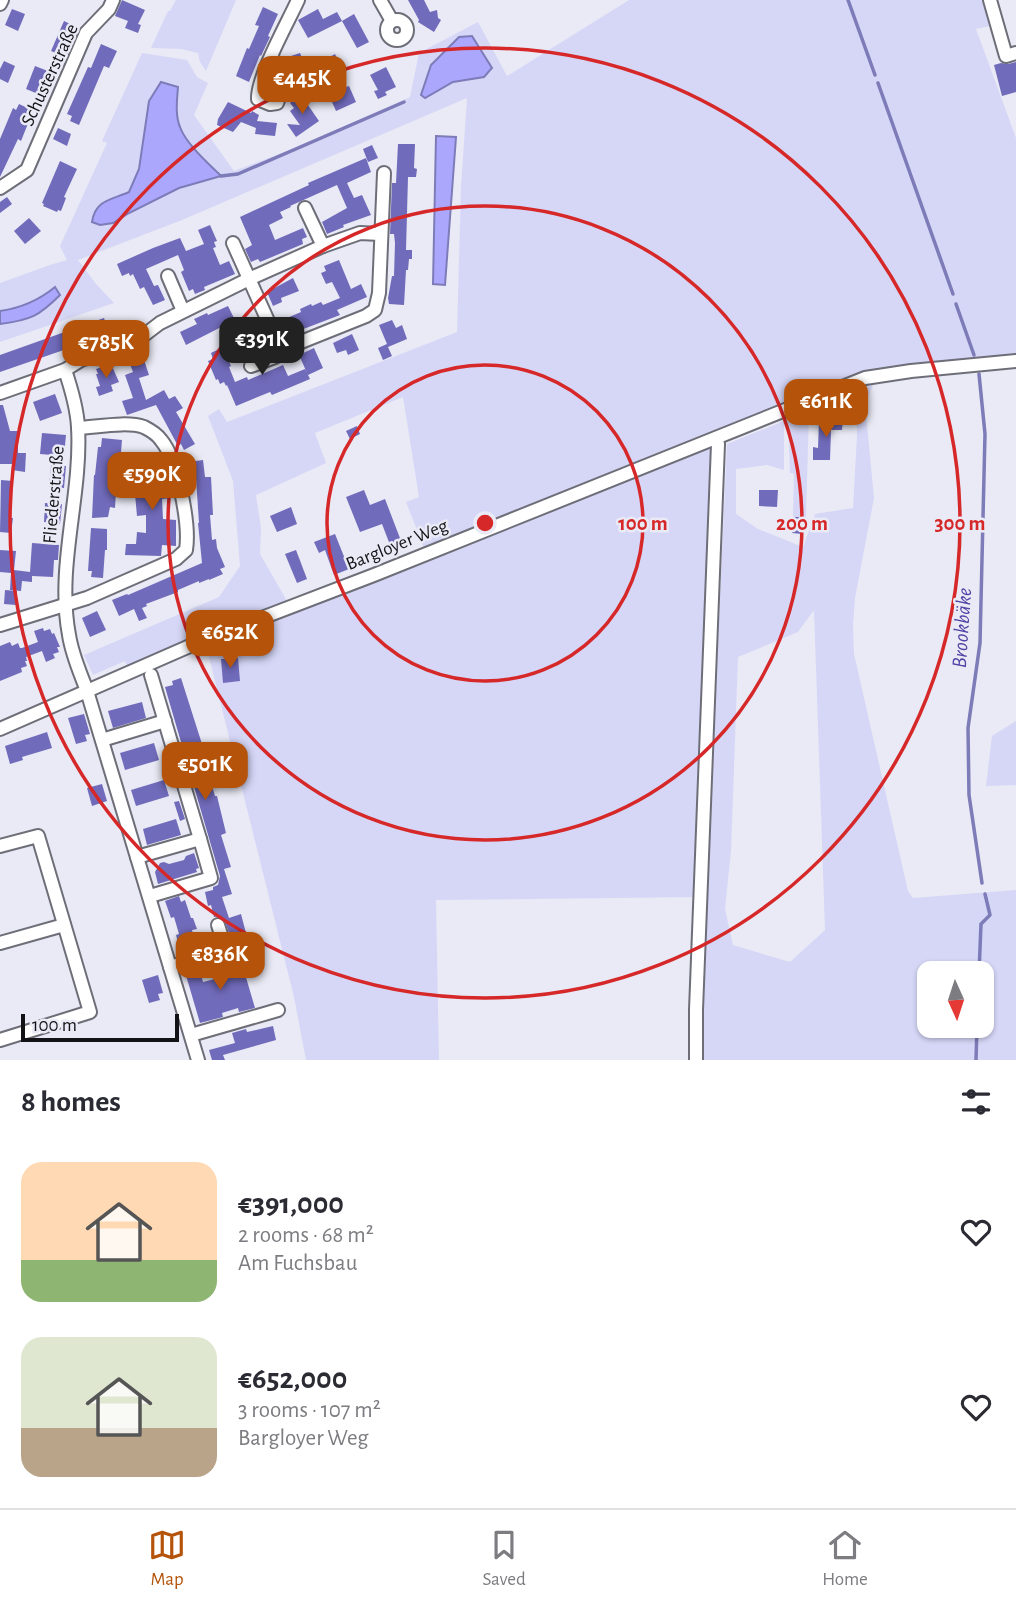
<!DOCTYPE html>
<html lang="en">
<head>
<meta charset="utf-8">
<style>
	body { margin:0; font-family:"Alegreya Sans",sans-serif; background:#f7f7f7; color:#2b2b33; height:100vh; display:flex; flex-direction:column; font-size:26px; white-space:nowrap }
	* { box-sizing:border-box; margin:0 }
	p { font-size:23px; color:#7c7c81 }
	.icon { flex:none; width:38px; height:38px; fill:none; stroke:currentColor; stroke-width:2; stroke-linecap:round; stroke-linejoin:round }
	.map { position:relative; height:1060px; overflow:hidden }
	.sheet { display:flex; flex-direction:column; background:#fff; flex:1 }
	.sheet>* { flex:none }
	.needle { width:46px; rotate:177deg }
	.controls { position:absolute; left:917px; top:961px; display:grid; gap:14px }
	.controls a { display:grid; place-items:center; width:77px; height:77px; border-radius:14px; background:#fff; box-shadow:0 2px 5px #0004; font-size:35px }
	.scale { position:absolute; left:21px; bottom:18px; width:158px; box-sizing:border-box; padding-left:7px; border:4px solid #131317; border-top:0; font-size:19px; line-height:24px; white-space:nowrap; color:#131317; -webkit-text-stroke:5px #e9eaf5; paint-order:stroke }
	.price { position:absolute; translate:-50% -60px; padding:0 16px; border-radius:14px; background:#b45309; color:#fff; font-size:23px; line-height:46px; filter:drop-shadow(0 2px 4px #0008) }
	.price::after { content:''; position:absolute; left:50%; top:42px; width:21px; height:16px; margin-left:-10px; background:inherit; clip-path:polygon(0 0,100% 0,50% 100%) }
	.price.current { background:#222; color:#fff }
	ul { padding:0; list-style:none }
	li { display:flex; align-items:center; gap:21px; height:175px; padding:0 21px }
	li span { display:grid; place-items:center; flex:none; width:196px; height:140px; border-radius:21px; color:#555 }
	li>.icon { margin-inline-start:auto }
	span .icon { width:84px; height:84px; fill:#fffc; stroke-width:1 }
	li b { font-size:30px }
	h2 { display:flex; justify-content:space-between; align-items:center; height:84px; padding:0 21px; font-size:30px }
	.menu { display:flex; justify-content:space-around; align-items:center; height:98px; border-top:2px solid #e1e1e2; background:#fff; font-size:19px; color:#7c7c81 }
	.menu a { display:grid; justify-items:center; gap:4px }
	.menu .current { color:#b45309 }
	.map>svg:first-child { display:block }
	.green { fill:#d6d7f7; fill-rule:evenodd }
	.water { fill:#aba7fd; stroke:#7d7bb8; stroke-width:2 }
	.lines { fill:none; stroke-linecap:round; stroke-linejoin:round }
	.stream { stroke:#7d7bb8; stroke-width:3.5 }
	.building { fill:#716bbb }
	.minor-casing { stroke:#6e6e78; stroke-width:16 }
	.minor { stroke:#fff; stroke-width:12 }
	.ring { fill:none; stroke:#d62828; stroke-width:3.5 }
	.labels { text-anchor:middle; dominant-baseline:central; stroke-width:5; stroke-linejoin:round; paint-order:stroke }
	.street-label { font-size:19px; fill:#131317; stroke:#e9eaf5 }
	.water-label { font-size:21px; font-style:italic; fill:#5142a5; stroke:#e9eaf5 }
	.centre { fill:#d62828; stroke:#e9eaf5; stroke-width:3.5 }
	.ring-label { font-size:21px; text-anchor:middle; font-weight:bold; fill:#d62828; stroke:#e9eaf5; stroke-width:5; stroke-linejoin:round; paint-order:stroke }
</style>
</head>
<body>
<div class="map">
<svg width="1016" height="1060" viewBox="0 0 1016 1060">
	<rect width="100%" height="100%" fill="#e9eaf5"/>
	<g class="green">
		<polygon points="176,0 236,0 206,71 200,62 198,53 181,49 151,48 168,11 170,11"/>
		<polygon points="629,0 987,0 994,25 976,29 1016,138 1016,356 887,370 424,548 406,502 419,497 403,397 315,433 326,463 256,495 261,528 260,554 287,601 198,635 127,666 125,661 93,675 84,655 219,597 240,566 233,481 208,416 219,409 227,422 457,332 461,187 467,98 182,220 78,260 96,284 114,303 0,342 0,283 50,265 67,260 60,246 107,143 102,141 142,53 187,60 197,77 208,83 194,115 234,171 295,148 410,97 419,53 478,22 507,76"/>
		<path d="M867,383H874L865,403L874,498L855,598L853,625L854,654L908,891L913,898L1016,890V1060H699L727,444L784,421V470L767,465L736,469V514L758,529L803,547L815,514L853,508L857,435L856,392ZM814,610L825,930L790,962L733,945L725,909L731,851L738,657L798,632ZM929,973H982V1026H929Z"/>
		<polygon points="809,411 806,517 793,517 794,474 790,473 788,420"/>
		<polygon points="712,444 699,897 436,900 439,1060 306,1060 294,997 206,645"/>
		<polygon points="1016,721 1016,785 986,786 992,736"/>
	</g>
	<g class="water">
		<polygon points="472,36 492,68 484,77 453,82 425,98 421,95 431,65 459,37"/>
		<path d="M161,82L178,87C177,100 175,115 180,127C186,144 209,164 221,176L179,188L129,213L113,223L100,225L92,222C95,200 111,200 129,192L139,169L149,101Z"/>
		<polygon points="436,136 456,137 445,285 433,284"/>
		<path d="M55,287L60,295C39,316 31,320 0,324V311C21,308 38,301 55,287Z"/>
	</g>
	<g class="lines">
		<g class="stream">
			<polyline points="848,0 875,75"/>
			<polyline points="878,83 953,294"/>
			<polyline points="221,176 238,174 404,102"/>
			<polyline points="956,304 974,355"/>
			<polyline points="979,374 985,434 980,643 968,728 969,795 982,883"/>
			<polyline points="979,973 981,924 990,915 985,894"/>
			<polyline points="976,1060 977,1026"/>
		</g>
	</g>
	<g class="building">
		<polygon points="122,0 145,10 138,24 141,25 138,33 125,28 128,21 115,16"/>
		<polygon points="408,0 424,0 430,12 437,10 438,18 441,20 434,32 418,22 419,20"/>
		<polygon points="263,7 278,14 268,36 270,37 261,56 260,55 249,82 236,76 247,48 249,49 259,26 255,25"/>
		<polygon points="12,9 25,14 18,31 5,25"/>
		<polygon points="318,9 323,19 337,12 342,21 308,38 298,20"/>
		<polygon points="354,14 369,42 357,48 342,21"/>
		<polygon points="64,21 78,28 66,57 51,51"/>
		<polygon points="101,44 117,51 109,68 104,66 79,125 70,121 72,116 67,114 88,67 91,68"/>
		<polygon points="300,53 313,87 294,89 293,79 285,58"/>
		<polygon points="335,54 341,66 332,72 340,87 342,86 343,88 349,86 356,102 336,111 328,93 323,95 317,80 327,74 321,62"/>
		<polygon points="4,61 15,66 8,83 0,79 0,69"/>
		<polygon points="1016,62 1016,92 1002,96 994,65 1001,63 1008,64"/>
		<polygon points="35,66 53,73 43,96 26,89"/>
		<polygon points="386,67 396,87 385,92 387,95 378,99 374,91 378,90 370,75"/>
		<polygon points="301,95 319,121 296,137 287,124 300,125 290,111 294,108 290,103"/>
		<polygon points="228,102 251,113 252,111 259,115 257,121 277,123 275,136 255,134 256,128 241,122 233,132 217,125 218,119"/>
		<polygon points="19,104 32,110 29,115 31,116 21,141 18,139 0,177 0,139 13,108 16,110"/>
		<polygon points="58,128 71,134 67,146 53,139"/>
		<polygon points="398,144 415,144 414,168 417,169 416,177 408,177 406,250 412,250 412,259 409,259 408,270 406,270 404,305 389,304 388,298 392,276 394,276 395,243 394,234 390,234 392,183 396,183"/>
		<polygon points="372,145 378,158 368,162 363,149"/>
		<polygon points="366,158 371,172 347,183 354,198 362,195 371,215 343,225 344,227 327,234 322,222 347,208 337,185 290,206 291,207 280,212 283,218 269,225 275,240 303,228 307,237 302,239 303,244 260,262 258,259 251,262 245,249 252,245 240,217 309,185 308,183"/>
		<polygon points="60,161 77,169 64,197 66,198 61,211 58,210 57,212 43,206 44,204 42,203"/>
		<polygon points="7,197 12,204 0,213 0,202"/>
		<polygon points="29,218 41,231 25,244 14,231"/>
		<polygon points="210,225 217,241 214,242 216,247 213,248 220,265 229,261 235,274 204,287 205,290 195,294 193,289 189,291 181,272 184,270 178,255 146,269 154,286 158,285 165,300 153,305 144,287 140,289 133,274 130,276 129,273 122,276 117,264 153,248 180,238 186,251 204,244 198,230"/>
		<polygon points="339,260 351,289 361,284 367,297 337,310 340,315 293,333 287,318 301,312 300,309 311,304 312,306 321,302 323,305 340,298 332,282 326,284 321,273 326,271 324,266"/>
		<polygon points="293,278 299,291 281,298 282,302 273,306 267,292"/>
		<polygon points="228,306 235,320 186,345 180,332 197,324 194,319 207,313 208,315"/>
		<polygon points="104,318 107,328 116,325 120,336 111,339 108,330 110,334 0,372 0,355"/>
		<polygon points="392,320 396,328 402,325 407,339 388,347 392,356 383,360 378,348 387,344 379,325"/>
		<polygon points="259,324 265,338 255,344 259,354 252,356 242,331"/>
		<polygon points="352,334 359,350 348,355 346,350 337,353 333,343"/>
		<polygon points="223,347 231,366 229,367 235,382 247,377 248,380 283,365 288,376 305,369 307,373 299,355 314,348 323,368 308,375 310,379 272,395 270,392 236,406 227,385 226,386 224,382 220,384 218,379 216,380 208,361 213,359 211,353"/>
		<polygon points="142,354 149,375 139,378 146,400 164,390 169,399 175,396 183,408 176,412 195,444 184,450 181,444 178,446 156,405 127,415 122,401 133,398 125,375 133,372 128,359"/>
		<polygon points="111,364 119,382 111,385 113,391 99,396 96,387 100,386 96,374 98,374 96,369"/>
		<polygon points="55,394 62,413 40,421 33,402"/>
		<polygon points="0,405 3,405 10,431 18,431 18,453 26,453 25,472 12,470 12,464 0,464"/>
		<polygon points="831,420 843,420 842,430 831,430 830,460 813,460 813,447 818,448 819,421 831,422"/>
		<polygon points="357,426 360,434 350,439 346,431"/>
		<polygon points="42,433 66,435 63,466 66,466 64,488 49,487 52,455 40,454"/>
		<polygon points="102,438 122,440 119,477 117,477 115,508 110,507 108,517 92,518 94,475 95,475 98,447 101,447"/>
		<polygon points="141,454 159,456 156,490 170,490 171,498 162,499 163,519 176,520 176,546 162,545 161,556 125,555 126,544 136,544 137,532 146,533 146,515 137,516 135,494 137,494 139,472 136,472 137,462 140,462"/>
		<polygon points="203,460 205,477 211,477 213,515 210,515 212,540 216,539 217,548 225,567 220,569 223,574 209,580 209,579 199,583 199,581 178,590 178,592 146,604 147,606 142,608 147,618 139,621 134,609 119,616 112,600 127,594 128,595 202,563 198,523 199,523 196,478 190,479 188,462"/>
		<polygon points="1,480 13,481 10,518 13,518 11,533 0,532"/>
		<polygon points="364,490 370,505 385,499 403,546 392,550 382,524 360,532 346,497"/>
		<polygon points="759,490 778,490 777,507 759,506"/>
		<polygon points="45,503 62,504 60,524 44,522"/>
		<polygon points="291,507 297,524 277,532 270,516"/>
		<polygon points="792,517 803,517 802,534 792,533"/>
		<polygon points="91,528 107,529 107,550 105,550 103,578 91,577 92,571 88,571"/>
		<polygon points="335,534 349,569 334,575 325,550 319,553 314,542"/>
		<polygon points="32,543 59,545 58,560 54,560 53,577 32,576 32,582 22,581 21,591 10,590 11,573 0,572 0,550 16,551 14,570 30,572"/>
		<polygon points="296,550 307,579 297,583 285,554"/>
		<polygon points="5,590 17,591 16,605 4,604"/>
		<polygon points="97,611 106,630 90,637 82,618"/>
		<polygon points="43,628 44,631 50,629 52,634 54,633 60,647 57,647 59,652 53,654 55,658 46,662 42,651 26,657 27,661 25,661 27,666 21,668 22,672 0,681 0,646 10,642 12,646 18,643 20,648 22,648 38,642 34,631"/>
		<polygon points="238,658 240,681 223,683 221,659"/>
		<polygon points="181,678 202,744 200,745 211,776 209,776 215,796 217,796 226,833 221,835 231,867 224,869 232,894 222,897 229,918 241,914 246,933 231,938 224,919 219,916 214,917 211,905 208,906 205,892 213,890 213,887 218,885 220,876 165,687 173,685 172,681"/>
		<polygon points="142,702 146,718 113,728 108,711"/>
		<polygon points="84,714 90,734 85,735 87,741 76,744 68,718"/>
		<polygon points="47,732 52,748 22,757 23,760 10,764 5,746"/>
		<polygon points="154,743 159,760 125,770 120,753"/>
		<polygon points="169,764 174,782 169,783 164,766"/>
		<polygon points="164,780 169,796 136,806 131,790"/>
		<polygon points="102,784 107,801 92,806 87,788"/>
		<polygon points="179,801 185,819 180,821 174,802"/>
		<polygon points="176,819 181,835 147,845 143,829"/>
		<polygon points="193,850 199,868 196,869 197,872 158,884 155,872 160,863 164,862 169,864 184,860 186,856 194,853"/>
		<polygon points="179,896 181,902 185,900 191,918 193,918 197,929 192,930 197,949 181,954 176,935 179,934 174,917 171,918 165,901"/>
		<polygon points="240,957 255,1008 239,1012 238,1008 222,1013 223,1017 200,1023 185,972 199,967 203,982 231,975 227,960"/>
		<polygon points="158,975 163,993 158,994 160,1000 149,1003 142,980"/>
		<polygon points="273,1026 276,1040 223,1055 225,1060 212,1060 209,1050 235,1043 232,1033 246,1029 247,1032"/>
	</g>
	<g class="lines">
		<g class="minor-casing">
			<g id="minor">
				<polyline points="380,0 392,21"/>
				<polyline points="990,0 1006,56 1016,53"/>
				<polyline points="0,4 2,0"/>
				<circle cx="397" cy="30" r="10"/>
				<path d="M272,56L282,90L277,103L270,104L258,99C257,77 288,22 298,0"/>
				<polyline points="0,188 27,170 86,33 109,9 113,0"/>
				<polyline points="305,208 323,246"/>
				<polyline points="233,243 281,350 366,316 375,310 379,293 384,173"/>
				<polyline points="168,276 183,311"/>
				<polyline points="251,366 275,357 281,350"/>
				<path d="M65,370C71,388 77,407 78,427C82,496 56,566 69,635C72,655 80,672 87,691L198,1060"/>
				<polyline points="0,393 65,370 81,360 135,342 160,323 249,279 323,246 360,233 380,234"/>
				<path d="M0,625L87,598L176,559L186,550C190,525 178,460 161,440C157,434 150,430 144,427C127,421 97,427 78,428"/>
				<polyline points="0,729 199,642 374,575 865,378 911,371 1016,361"/>
				<polyline points="102,740 165,721"/>
				<polyline points="0,846 38,836 90,1012 0,1040"/>
				<polyline points="137,857 200,839 151,675"/>
				<polyline points="150,896 211,878 200,839"/>
				<polyline points="0,943 64,925"/>
				<polyline points="170,967 226,950 218,925"/>
				<polyline points="191,1035 278,1010"/>
				<polyline points="696,1060 696,1010 718,444 716,438"/>
			</g>
		</g>
		<use href="#minor" class="minor"/>
	</g>
	<g class="ring">
		<circle cx="485" cy="523" r="158"/>
		<circle cx="485" cy="523" r="317"/>
		<circle cx="485" cy="523" r="475"/>
	</g>
	<g class="labels">
		<g class="street-label">
			<text transform="translate(50 75) rotate(-65)">Schusterstraße</text>
			<text transform="translate(54 495) rotate(-85)">Fliederstraße</text>
			<text transform="translate(397 545) rotate(-22)">Bargloyer Weg</text>
		</g>
		<g class="water-label">
			<text transform="translate(962 628) rotate(-86)">Brookbäke</text>
		</g>
	</g>
	<circle cx="485" cy="523" r="10" class="centre"/>
	<g class="ring-label">
		<text x="643" y="530">100 m</text>
		<text x="802" y="530">200 m</text>
		<text x="960" y="530">300 m</text>
	</g>
</svg>
<div class="controls">
<a><svg class="needle" viewBox="-14 -14 28 28"><path d="M0-13l5 13h-10z" fill="#e53935"/><path d="M0 13l5-13h-10z" fill="#7c7c81"/></svg></a>
</div>
<div class="scale">100 m</div>
<b class="price" style="left:302px;top:116px">€445K</b>
<b class="price current" style="left:262px;top:377px">€391K</b>
<b class="price" style="left:106px;top:380px">€785K</b>
<b class="price" style="left:826px;top:439px">€611K</b>
<b class="price" style="left:152px;top:512px">€590K</b>
<b class="price" style="left:230px;top:670px">€652K</b>
<b class="price" style="left:205px;top:802px">€501K</b>
<b class="price" style="left:220px;top:992px">€836K</b>
</div>
<section class="sheet">
<h2>8 homes<svg class="icon" aria-label="filters" viewBox="0 0 24 24"><path d="M4 7h16M4 17h16"/><circle cx="9" cy="7" r="2"/><circle cx="15" cy="17" r="2"/></svg></h2>
<ul>
<li><span style="background:linear-gradient(#ffd9b3 70%,#8fb573 0)"><svg class="icon" aria-label="home" viewBox="0 0 24 24"><path d="M3 11l9-7 9 7M6 9v11h12V9"/></svg></span><div><b>€391,000</b><p>2 rooms · 68 m²</p><p>Am Fuchsbau</p></div><svg class="icon" aria-label="heart" viewBox="0 0 24 24"><path d="M12 20l-8-8c-3-5 5-10 8-4 3-6 11-1 8 4z"/></svg></li>
<li><span style="background:linear-gradient(#dfe7d0 65%,#b9a48a 0)"><svg class="icon" aria-label="home" viewBox="0 0 24 24"><path d="M3 11l9-7 9 7M6 9v11h12V9"/></svg></span><div><b>€652,000</b><p>3 rooms · 107 m²</p><p>Bargloyer Weg</p></div><svg class="icon" aria-label="heart" viewBox="0 0 24 24"><path d="M12 20l-8-8c-3-5 5-10 8-4 3-6 11-1 8 4z"/></svg></li>
</ul>
</section>
<nav class="menu">
<a class="current"><svg class="icon" aria-label="map" viewBox="0 0 24 24"><path d="M3 6l6-2 6 2 6-2v14l-6 2-6-2-6 2zM9 4v14M15 6v14"/></svg>Map</a>
<a><svg class="icon" aria-label="saved" viewBox="0 0 24 24"><path d="M7 4h10v16l-5-4-5 4z"/></svg>Saved</a>
<a><svg class="icon" aria-label="home" viewBox="0 0 24 24"><path d="M3 11l9-7 9 7M6 9v11h12V9"/></svg>Home</a>
</nav>
</body>
</html>
